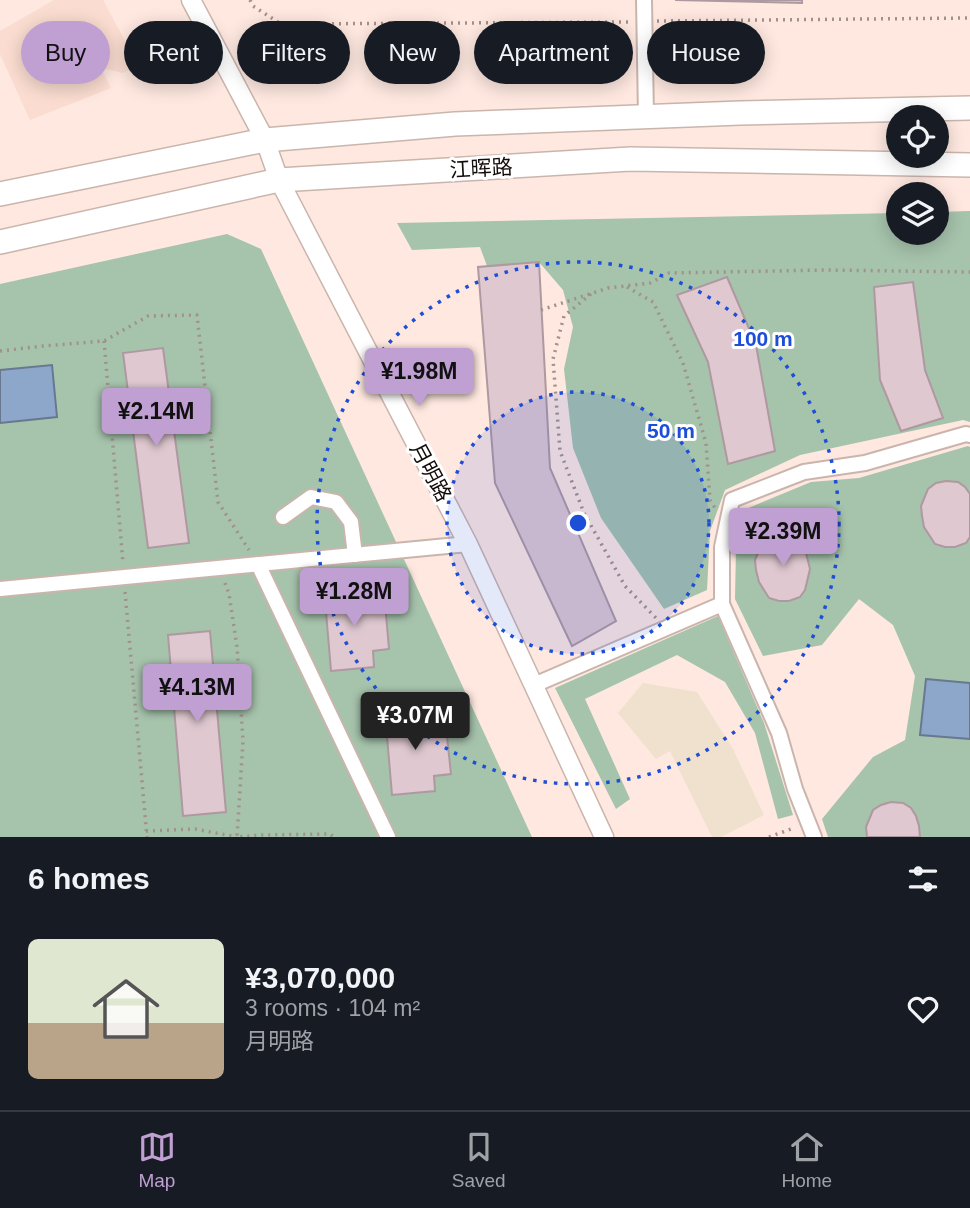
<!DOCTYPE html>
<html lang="en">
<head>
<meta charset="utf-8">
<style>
	body { margin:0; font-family:Helvetica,"Noto Sans SC",sans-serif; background:#20242c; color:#f1f3f6; height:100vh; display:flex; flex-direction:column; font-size:26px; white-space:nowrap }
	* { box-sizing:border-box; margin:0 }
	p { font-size:23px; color:#9ea1a6 }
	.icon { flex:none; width:38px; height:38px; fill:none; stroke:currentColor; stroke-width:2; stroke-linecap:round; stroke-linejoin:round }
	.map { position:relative; height:837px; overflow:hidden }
	.details { display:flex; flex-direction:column; background:#171b24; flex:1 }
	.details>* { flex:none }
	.hud { position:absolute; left:21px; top:21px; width:929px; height:63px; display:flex; gap:14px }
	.controls { position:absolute; left:886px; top:105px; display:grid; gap:14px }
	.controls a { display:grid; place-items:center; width:63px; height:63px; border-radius:50%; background:#171b24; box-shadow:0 4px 18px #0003; font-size:35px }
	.price { position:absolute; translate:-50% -60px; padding:0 16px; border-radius:7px; background:#c09fd3; color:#111; font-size:23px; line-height:46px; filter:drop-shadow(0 2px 4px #0008) }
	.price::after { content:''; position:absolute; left:50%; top:42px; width:21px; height:16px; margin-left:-10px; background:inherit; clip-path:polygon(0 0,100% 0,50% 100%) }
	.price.active { background:#222; color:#fff }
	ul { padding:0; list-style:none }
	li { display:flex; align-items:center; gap:21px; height:175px; padding:0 28px }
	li+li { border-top:2px solid #363941 }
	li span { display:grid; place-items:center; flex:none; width:196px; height:140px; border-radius:10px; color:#555 }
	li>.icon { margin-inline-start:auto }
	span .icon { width:84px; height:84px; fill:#fffc; stroke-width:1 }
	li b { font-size:30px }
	h2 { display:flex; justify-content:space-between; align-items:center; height:84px; padding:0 28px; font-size:30px }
	.pill { padding:0 24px; border-radius:32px; background:#171b24; box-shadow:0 4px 18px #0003; font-size:24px; line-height:63px }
	.pill.active { background:#c09fd3; color:#111 }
	.dock { display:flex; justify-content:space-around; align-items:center; height:98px; border-top:2px solid #363941; background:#171b24; font-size:19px; color:#9ea1a6 }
	.dock a { display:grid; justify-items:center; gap:4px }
	.dock .active { color:#c09fd3 }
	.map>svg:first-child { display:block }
	.built { fill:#fadcd0 }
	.education { fill:#f0e1ce }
	.green { fill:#a6c3ac }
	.water { fill:#8ca7c9; stroke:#687890; stroke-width:2 }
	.building { fill:#dfc8d0; stroke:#ae99a0; stroke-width:2 }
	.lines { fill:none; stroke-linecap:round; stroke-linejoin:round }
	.minor-casing { stroke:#cab5ad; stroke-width:18 }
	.tertiary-casing { stroke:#cab5ad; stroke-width:21 }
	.primary-casing { stroke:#cab5ad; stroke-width:26 }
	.path { stroke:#a1918b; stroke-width:3.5; stroke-dasharray:2 5; stroke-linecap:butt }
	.minor { stroke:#fff; stroke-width:14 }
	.tertiary { stroke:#fff; stroke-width:18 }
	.primary { stroke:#fff; stroke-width:23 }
	.ring { fill:none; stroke:#1d4ed8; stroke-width:3.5; stroke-dasharray:3.5 7 }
	.labels { text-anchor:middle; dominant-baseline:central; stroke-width:6; stroke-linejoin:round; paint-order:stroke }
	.street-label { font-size:21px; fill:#140c0a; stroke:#fff }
	.centre { fill:#1d4ed8; stroke:#fff; stroke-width:3.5 }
	.ring-label { font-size:21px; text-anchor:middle; font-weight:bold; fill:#1d4ed8; stroke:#fff; stroke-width:6; stroke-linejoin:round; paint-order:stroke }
</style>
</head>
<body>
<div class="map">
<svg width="970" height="837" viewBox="0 0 970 837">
	<rect width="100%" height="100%" fill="#fee8e0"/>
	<polygon class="built" points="54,0 103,0 138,65 123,73 101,68 111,88 30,120 0,54 0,31"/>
	<polygon class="education" points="643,683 697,692 733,749 764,815 721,837 712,837 670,751 656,759 618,713"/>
	<g class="green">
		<polygon points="970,211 970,422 963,420 800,455 725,490 710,531 707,590 664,609 601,518 573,448 564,369 573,327 563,290 539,262 487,266 480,247 412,250 397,223 898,213 898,233 936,233 936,212"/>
		<polygon points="227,234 261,249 532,837 0,837 0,284"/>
		<polygon points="968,446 970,447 970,837 828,837 822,819 873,757 905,740 915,676 893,625 859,599 822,645 763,656 735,599 736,548 746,509 811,482 859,478"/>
		<polygon points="718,616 764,723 793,815 778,819 755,733 725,682 677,655 585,699 630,799 616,809 555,688"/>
	</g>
	<g class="water">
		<polygon points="52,365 57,417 0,423 0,370"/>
		<polygon points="926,679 970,683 970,739 920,735"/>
	</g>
	<g class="building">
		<polygon points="675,0 802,0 802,3"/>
		<polygon points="539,262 550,468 616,621 572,646 495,483 478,267"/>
		<polygon points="727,277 756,345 775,451 728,464 708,362 677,295"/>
		<polygon points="913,282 925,370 943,418 901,431 880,380 874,287"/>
		<polygon points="163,348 189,543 148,548 123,353"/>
		<polygon points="946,481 958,482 965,487 970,494 970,537 966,543 955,547 945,547 935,544 924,527 922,516 921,506 928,489 936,483"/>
		<polygon points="781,535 792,536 800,541 805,549 810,569 805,590 800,597 789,601 779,601 769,598 759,582 756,570 755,560 762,543 770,538"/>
		<polygon points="366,585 367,604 385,603 389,649 373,651 374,667 331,671 324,588"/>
		<polygon points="210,631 226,812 183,816 168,635"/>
		<polygon points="426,709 428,729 446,727 451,774 434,776 435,791 392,795 385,713"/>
		<polygon points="891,802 903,803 911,808 916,816 919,826 920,837 867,837 866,827 873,810 881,805"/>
	</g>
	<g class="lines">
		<g class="minor-casing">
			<g id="minor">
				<polyline points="644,0 646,116"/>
				<polyline points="283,517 311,497 336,502 351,522 355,555"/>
				<polyline points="258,564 388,837"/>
				<polyline points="0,589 468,544"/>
				<polyline points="534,685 722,604"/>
				<polyline points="814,837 795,789 779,733 722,604 722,547 732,500 804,472 865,463 966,434 970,435"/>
			</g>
		</g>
		<g class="tertiary-casing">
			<polyline id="tertiary" points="191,0 265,140 279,180 468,544 604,837"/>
		</g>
		<g class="primary-casing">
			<g id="primary">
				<polyline points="0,194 265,140 455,124 740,113 970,108"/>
				<polyline points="0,242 279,180 630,159 970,165"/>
			</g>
		</g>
		<g class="path">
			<polyline points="250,0 253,6 281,24 628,22"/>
			<polyline points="657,21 970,18"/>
			<polyline points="627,287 653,302 683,363 706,443 710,500 715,508"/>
			<polyline points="591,294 564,316 553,359 560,451 584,513 625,586 656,618"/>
			<polyline points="541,310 608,288 650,283 669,273 826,270 970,272"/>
			<polyline points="104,341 123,563"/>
			<polyline points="0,351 43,346 104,341 148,316 197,315 218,502 249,550"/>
			<polyline points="225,583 229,594 237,647 243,741 237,837 262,835 330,834 334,837"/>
			<polyline points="125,592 147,837"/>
			<polyline points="146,831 195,829 237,837"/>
			<polyline points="769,837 794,828"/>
		</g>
		<use href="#minor" class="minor"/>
		<use href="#tertiary" class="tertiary"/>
		<use href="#primary" class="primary"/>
	</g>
	<circle cx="578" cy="523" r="131" fill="#1d4ed8" fill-opacity=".12"/>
	<g class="ring">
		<circle cx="578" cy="523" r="131"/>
		<circle cx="578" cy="523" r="261"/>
	</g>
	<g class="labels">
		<g class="street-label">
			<text transform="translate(481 168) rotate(-3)">江晖路</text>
			<text transform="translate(431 472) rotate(62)">月明路</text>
		</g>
	</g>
	<circle cx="578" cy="523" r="10" class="centre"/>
	<g class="ring-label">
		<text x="763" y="346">100 m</text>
		<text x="671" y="438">50 m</text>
	</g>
</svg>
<div class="controls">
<a><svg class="icon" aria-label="locate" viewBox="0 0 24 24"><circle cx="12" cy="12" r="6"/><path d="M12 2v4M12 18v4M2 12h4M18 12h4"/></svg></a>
<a><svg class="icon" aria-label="layers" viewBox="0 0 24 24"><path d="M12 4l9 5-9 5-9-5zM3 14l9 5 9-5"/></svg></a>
</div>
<b class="price" style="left:419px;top:408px">¥1.98M</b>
<b class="price" style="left:156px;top:448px">¥2.14M</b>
<b class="price" style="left:783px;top:568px">¥2.39M</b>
<b class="price" style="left:354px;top:628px">¥1.28M</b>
<b class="price" style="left:197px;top:724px">¥4.13M</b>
<b class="price active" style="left:415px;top:752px">¥3.07M</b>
<div class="hud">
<a class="pill active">Buy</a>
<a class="pill">Rent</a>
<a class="pill">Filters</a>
<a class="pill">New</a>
<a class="pill">Apartment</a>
<a class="pill">House</a>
</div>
</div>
<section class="details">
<h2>6 homes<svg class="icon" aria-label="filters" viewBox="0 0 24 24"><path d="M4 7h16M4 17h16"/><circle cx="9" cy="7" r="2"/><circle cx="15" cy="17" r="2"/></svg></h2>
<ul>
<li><span style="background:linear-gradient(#dfe7d0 60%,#b9a48a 0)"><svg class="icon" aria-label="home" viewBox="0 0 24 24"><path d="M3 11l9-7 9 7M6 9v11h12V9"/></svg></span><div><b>¥3,070,000</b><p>3 rooms · 104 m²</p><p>月明路</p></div><svg class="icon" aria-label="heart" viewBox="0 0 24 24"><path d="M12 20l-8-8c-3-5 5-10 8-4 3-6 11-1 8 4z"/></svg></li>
</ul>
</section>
<nav class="dock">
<a class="active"><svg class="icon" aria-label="map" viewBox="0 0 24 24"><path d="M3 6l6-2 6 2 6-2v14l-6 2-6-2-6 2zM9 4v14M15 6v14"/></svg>Map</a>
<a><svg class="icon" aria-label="saved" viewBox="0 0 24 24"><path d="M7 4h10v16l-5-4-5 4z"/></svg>Saved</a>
<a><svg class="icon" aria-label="home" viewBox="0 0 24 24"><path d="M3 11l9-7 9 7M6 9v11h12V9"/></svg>Home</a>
</nav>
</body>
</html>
